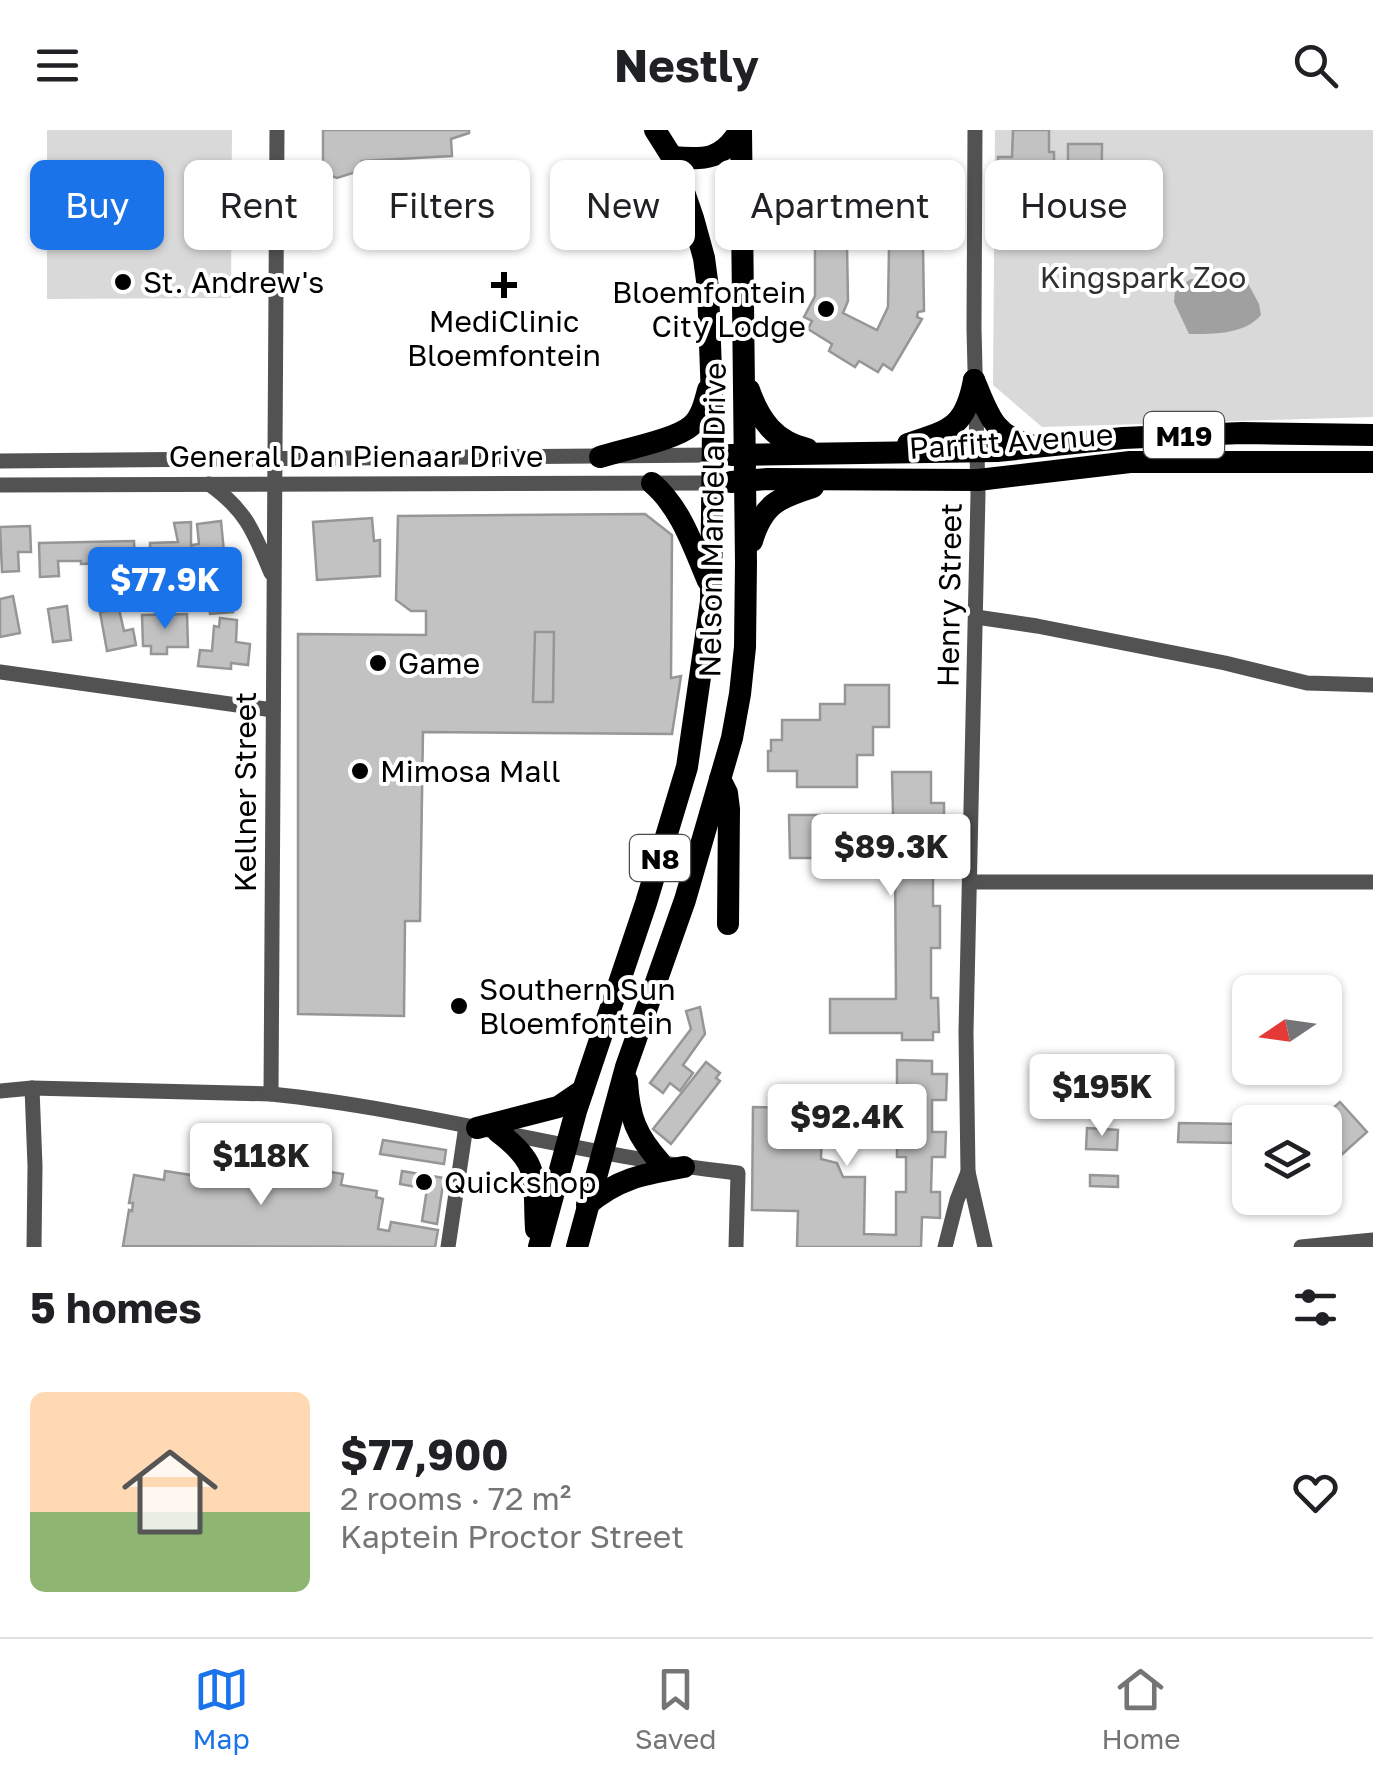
<!DOCTYPE html>
<html lang="en">
<head>
<meta charset="utf-8">
<style>
	body { margin:0; font-family:"Golos Text",sans-serif; background:#f2f2f2; color:#202124; height:100vh; display:flex; flex-direction:column; font-size:38px; white-space:nowrap }
	* { box-sizing:border-box; margin:0 }
	p { font-size:32px; color:#757577 }
	.icon { flex:none; width:55px; height:55px; fill:none; stroke:currentColor; stroke-width:2; stroke-linecap:round; stroke-linejoin:round }
	.map { position:relative; height:1117px; overflow:hidden }
	.details { display:flex; flex-direction:column; background:#fff; flex:1 }
	.details>* { flex:none }
	.banner { position:absolute; left:30px; top:30px; width:1315px; height:90px; display:flex; gap:20px }
	.needle { width:65px; rotate:257deg }
	.tools { position:absolute; left:1232px; top:845px; display:grid; gap:20px }
	.tools a { display:grid; place-items:center; width:110px; height:110px; border-radius:15px; background:#fff; box-shadow:0 2px 8px #0004; font-size:50px }
	.price { position:absolute; translate:-50% -85px; padding:0 22px; border-radius:10px; background:#fff; color:#222; font-size:32px; line-height:65px; filter:drop-shadow(0 2px 5px #0008) }
	.price::after { content:''; position:absolute; left:50%; top:60px; width:30px; height:22px; margin-left:-15px; background:inherit; clip-path:polygon(0 0,100% 0,50% 100%) }
	.price.selected { background:#1a73e8; color:#fff }
	ul { padding:0; list-style:none }
	li { display:flex; align-items:center; gap:30px; height:250px; padding:0 30px }
	li span { display:grid; place-items:center; flex:none; width:280px; height:200px; border-radius:15px; color:#555 }
	li>.icon { margin-inline-start:auto }
	span .icon { width:120px; height:120px; fill:#fffc; stroke-width:1 }
	li b { font-size:42px }
	h2 { display:flex; justify-content:space-between; align-items:center; height:120px; padding:0 30px; font-size:42px }
	.chip { padding:0 35px; border-radius:15px; background:#fff; box-shadow:0 2px 8px #0004; font-size:35px; line-height:90px }
	.chip.selected { background:#1a73e8; color:#fff }
	header { display:flex; justify-content:space-between; align-items:center; height:130px; padding:0 30px; background:#fff; font-size:45px; font-weight:700 }
	.dock { display:flex; justify-content:space-around; align-items:center; height:140px; border-top:2px solid #e0e0e0; background:#fff; font-size:28px; color:#757577 }
	.dock a { display:grid; justify-items:center; gap:5px }
	.dock .selected { color:#1a73e8 }
	.map>svg:first-child { display:block }
	.green { fill:#d9d9d9 }
	.water { fill:#a0a0a0 }
	.building { fill:#c2c2c2; stroke:#969696; stroke-width:2.5 }
	.lines { fill:none; stroke-linecap:round; stroke-linejoin:round }
	.minor { stroke:#525252; stroke-width:15 }
	.highway { stroke:#000; stroke-width:22 }
	.poi-dot { fill:#000; stroke:#fff; stroke-width:4 }
	.labels { text-anchor:middle; dominant-baseline:central; stroke-width:8; stroke-linejoin:round; paint-order:stroke }
	.shield { fill:#fff; stroke:#4c4c4c; stroke-width:2.5 }
	.shield-label { font-size:28px; font-weight:bold; fill:#000 }
	.park-label { font-size:30px; fill:#303030; stroke:#fff }
	.poi-label { font-size:30px; fill:#000; stroke:#fff; text-anchor:start }
	.street-label { font-size:30px; fill:#000; stroke:#fff }
</style>
</head>
<body>
<header><svg class="icon" aria-label="menu" viewBox="0 0 24 24"><path d="M4 6h16M4 12h16M4 18h16"/></svg>Nestly<svg class="icon" aria-label="search" viewBox="0 0 24 24"><circle cx="10" cy="10" r="6"/><path d="M15 15l6 6"/></svg></header>
<div class="map">
<svg width="1373" height="1117" viewBox="0 0 1373 1117">
	<rect width="100%" height="100%" fill="#fff"/>
	<g class="green">
		<polygon points="47,0 232,0 231,168 47,169"/>
		<polygon points="995,0 1373,0 1373,287 1042,297 993,255"/>
	</g>
	<path class="water" d="M1243,144L1259,174L1261,185C1244,205 1212,204 1189,204L1174,172L1175,160L1191,149L1215,150Z"/>
	<g class="building">
		<polygon points="323,0 469,0 469,3 451,9 452,26 362,31 356,42 337,48 328,45 323,36"/>
		<polygon points="1013,0 1049,0 1049,22 1054,22 1054,48 1068,48 1068,14 1102,14 1101,103 1068,102 1068,69 1048,69 1048,102 1031,102 1031,92 1020,92 1020,43 998,43 998,27 1012,27"/>
		<polygon points="847,115 848,171 843,183 877,200 888,177 889,118 923,116 924,181 918,182 917,187 922,189 892,240 883,234 878,242 859,231 855,237 829,221 832,214 808,199 812,191 804,187 815,166 815,118"/>
		<polygon points="645,384 672,405 671,548 681,546 672,604 423,602 420,791 405,791 404,886 298,884 298,504 426,505 426,481 411,481 396,470 398,386"/>
		<polygon points="372,388 374,411 380,410 380,446 317,450 313,392"/>
		<polygon points="221,391 227,453 238,452 239,466 232,467 233,482 210,484 208,463 201,464 198,441 194,441 192,415 199,414 197,394"/>
		<polygon points="191,392 191,418 177,419 178,442 169,443 170,460 151,461 150,413 178,412 174,393"/>
		<polygon points="30,396 31,422 18,422 19,441 2,442 0,397"/>
		<polygon points="134,411 136,460 94,461 93,444 116,443 116,433 81,434 81,431 58,431 59,446 40,447 39,413"/>
		<polygon points="13,466 20,503 0,507 0,469"/>
		<polygon points="67,476 71,510 53,512 48,479"/>
		<polygon points="119,479 124,501 133,499 136,515 107,521 100,482"/>
		<polygon points="187,484 188,517 167,517 167,524 151,524 151,516 143,516 142,485"/>
		<polygon points="220,488 237,490 236,512 250,514 248,535 231,533 231,539 198,536 200,520 212,521 214,496 219,497"/>
		<polygon points="535,502 554,502 553,572 533,572"/>
		<polygon points="845,555 889,555 889,597 873,597 873,625 857,625 857,657 797,657 797,641 768,641 768,621 771,621 771,610 782,610 782,590 820,590 820,574 845,574"/>
		<polygon points="892,642 931,642 931,673 944,673 944,737 933,737 933,776 940,776 940,818 931,818 931,868 938,868 939,902 933,902 933,910 902,910 902,903 830,903 830,869 896,869 895,728 790,728 789,685 893,685"/>
		<polygon points="700,877 705,904 683,935 693,943 680,961 670,953 663,963 650,953 691,899 686,881"/>
		<polygon points="897,930 932,931 932,944 947,944 946,970 932,970 932,1002 946,1002 945,1027 932,1027 931,1062 940,1062 940,1088 922,1087 921,1117 797,1117 798,1081 752,1080 753,977 822,978 821,1029 837,1033 843,1047 865,1047 864,1104 896,1105 896,1062 906,1062 906,1027 897,1027 897,1001 906,1001 907,969 897,969"/>
		<polygon points="706,932 720,943 716,948 720,951 671,1014 653,999"/>
		<polygon points="1340,972 1367,1002 1338,1028 1325,1014 1325,992 1317,992"/>
		<polygon points="1179,993 1239,994 1238,1013 1178,1012"/>
		<polygon points="1087,998 1118,1000 1117,1020 1086,1019"/>
		<polygon points="229,1003 259,1008 258,1013 267,1014 265,1031 343,1044 341,1055 377,1061 376,1067 383,1069 378,1099 389,1101 391,1092 438,1100 435,1117 123,1116 129,1080 132,1081 133,1073 129,1073 134,1045 164,1050 165,1041 231,1051 234,1033 224,1031"/>
		<polygon points="383,1010 446,1020 444,1034 380,1024"/>
		<polygon points="402,1041 444,1048 437,1094 422,1091 427,1059 400,1054"/>
		<polygon points="1090,1045 1118,1046 1118,1057 1090,1056"/>
	</g>
	<g class="lines">
		<g class="minor">
			<polyline points="975,0 974,198 978,364 966,902 968,1042 985,1117"/>
			<polyline points="0,331 713,325"/>
			<path d="M209,354C246,380 254,402 271,443"/>
			<polyline points="0,355 713,353"/>
			<polyline points="976,487 1037,496 1225,533 1307,553 1373,555"/>
			<polyline points="0,542 273,580"/>
			<polyline points="970,752 1373,752"/>
			<polyline points="32,958 35,1036 34,1117"/>
			<path d="M0,961L32,958L271,964C428,980 581,1026 738,1043L736,1117"/>
			<polyline points="271,964 277,0"/>
			<polyline points="448,1117 466,996"/>
			<polyline points="945,1117 957,1070 968,1042"/>
			<polyline points="1301,1117 1373,1110"/>
		</g>
		<g class="highway">
			<path d="M672,27C705,30 722,30 740,0"/>
			<path d="M974,250C988,282 993,307 1031,315"/>
			<path d="M749,260C760,291 775,311 807,319"/>
			<path d="M908,314C950,300 965,298 974,250"/>
			<polyline points="731,325 997,321 1123,308 1242,303 1373,305"/>
			<path d="M600,327C621,320 675,310 691,296C701,288 705,272 708,260"/>
			<polyline points="731,352 767,349 978,350 1130,332 1373,332"/>
			<path d="M652,353C681,378 693,416 708,451"/>
			<path d="M752,411C763,374 778,368 813,357"/>
			<polyline points="720,649 727,663 729,679 728,794"/>
			<path d="M627,951C629,987 636,1005 660,1032"/>
			<polyline points="477,998 558,977 583,960"/>
			<path d="M498,1002C542,1035 533,1049 536,1099"/>
			<path d="M587,1075C618,1048 645,1044 684,1037"/>
			<polyline points="539,1117 576,981 646,773 687,637 711,471 713,297 708,158 704,128 693,88 672,27 655,0"/>
			<polyline points="577,1117 626,937 685,770 732,608 740,564 745,517 746,432 741,0"/>
		</g>
	</g>
	<g class="poi-dot">
		<circle cx="123" cy="152" r="10"/>
		<path d="M499 140h10v10h10v10h-10v10h-10v-10h-10v-10h10z"/>
		<circle cx="826" cy="179" r="10"/>
		<circle cx="378" cy="533" r="10"/>
		<circle cx="360" cy="641" r="10"/>
		<circle cx="459" cy="876" r="10"/>
		<circle cx="424" cy="1052" r="10"/>
	</g>
	<g class="labels">
		<g class="shield">
			<rect x="1144" y="282" width="80" height="46" rx="8"/>
			<rect x="630" y="705" width="60" height="46" rx="8"/>
		</g>
		<g class="shield-label">
			<text x="1184" y="305">M19</text>
			<text x="660" y="728">N8</text>
		</g>
		<g class="park-label">
			<text x="1143" y="147">Kingspark Zoo</text>
		</g>
		<g class="poi-label">
			<text x="143" y="152">St. Andrew's</text>
			<text x="806" y="162" text-anchor="end">Bloemfontein<tspan x="806" dy="34">City Lodge</tspan></text>
			<text x="504" y="191" text-anchor="middle">MediClinic<tspan x="504" dy="34">Bloemfontein</tspan></text>
			<text x="398" y="533">Game</text>
			<text x="380" y="641">Mimosa Mall</text>
			<text x="479" y="859">Southern Sun<tspan x="479" dy="34">Bloemfontein</tspan></text>
			<text x="444" y="1052">Quickshop</text>
		</g>
		<g class="street-label">
			<text transform="translate(1011 311) rotate(-4)">Parfitt Avenue</text>
			<text x="356" y="326">General Dan Pienaar Drive</text>
			<text transform="translate(712 390) rotate(-89)">Nelson Mandela Drive</text>
			<text transform="translate(949 465) rotate(-89)">Henry Street</text>
			<text transform="translate(245 662) rotate(-90)">Kellner Street</text>
		</g>
	</g>
</svg>
<div class="tools">
<a><svg class="needle" viewBox="-14 -14 28 28"><path d="M0-13l5 13h-10z" fill="#e53935"/><path d="M0 13l5-13h-10z" fill="#757577"/></svg></a>
<a><svg class="icon" aria-label="layers" viewBox="0 0 24 24"><path d="M12 4l9 5-9 5-9-5zM3 14l9 5 9-5"/></svg></a>
</div>
<b class="price selected" style="left:165px;top:502px">$77.9K</b>
<b class="price" style="left:891px;top:769px">$89.3K</b>
<b class="price" style="left:1102px;top:1009px">$195K</b>
<b class="price" style="left:847px;top:1039px">$92.4K</b>
<b class="price" style="left:261px;top:1078px">$118K</b>
<div class="banner">
<a class="chip selected">Buy</a>
<a class="chip">Rent</a>
<a class="chip">Filters</a>
<a class="chip">New</a>
<a class="chip">Apartment</a>
<a class="chip">House</a>
</div>
</div>
<section class="details">
<h2>5 homes<svg class="icon" aria-label="filters" viewBox="0 0 24 24"><path d="M4 7h16M4 17h16"/><circle cx="9" cy="7" r="2"/><circle cx="15" cy="17" r="2"/></svg></h2>
<ul>
<li><span style="background:linear-gradient(#ffd9b3 60%,#8fb573 0)"><svg class="icon" aria-label="home" viewBox="0 0 24 24"><path d="M3 11l9-7 9 7M6 9v11h12V9"/></svg></span><div><b>$77,900</b><p>2 rooms · 72 m²</p><p>Kaptein Proctor Street</p></div><svg class="icon" aria-label="heart" viewBox="0 0 24 24"><path d="M12 20l-8-8c-3-5 5-10 8-4 3-6 11-1 8 4z"/></svg></li>
</ul>
</section>
<nav class="dock">
<a class="selected"><svg class="icon" aria-label="map" viewBox="0 0 24 24"><path d="M3 6l6-2 6 2 6-2v14l-6 2-6-2-6 2zM9 4v14M15 6v14"/></svg>Map</a>
<a><svg class="icon" aria-label="saved" viewBox="0 0 24 24"><path d="M7 4h10v16l-5-4-5 4z"/></svg>Saved</a>
<a><svg class="icon" aria-label="home" viewBox="0 0 24 24"><path d="M3 11l9-7 9 7M6 9v11h12V9"/></svg>Home</a>
</nav>
</body>
</html>
